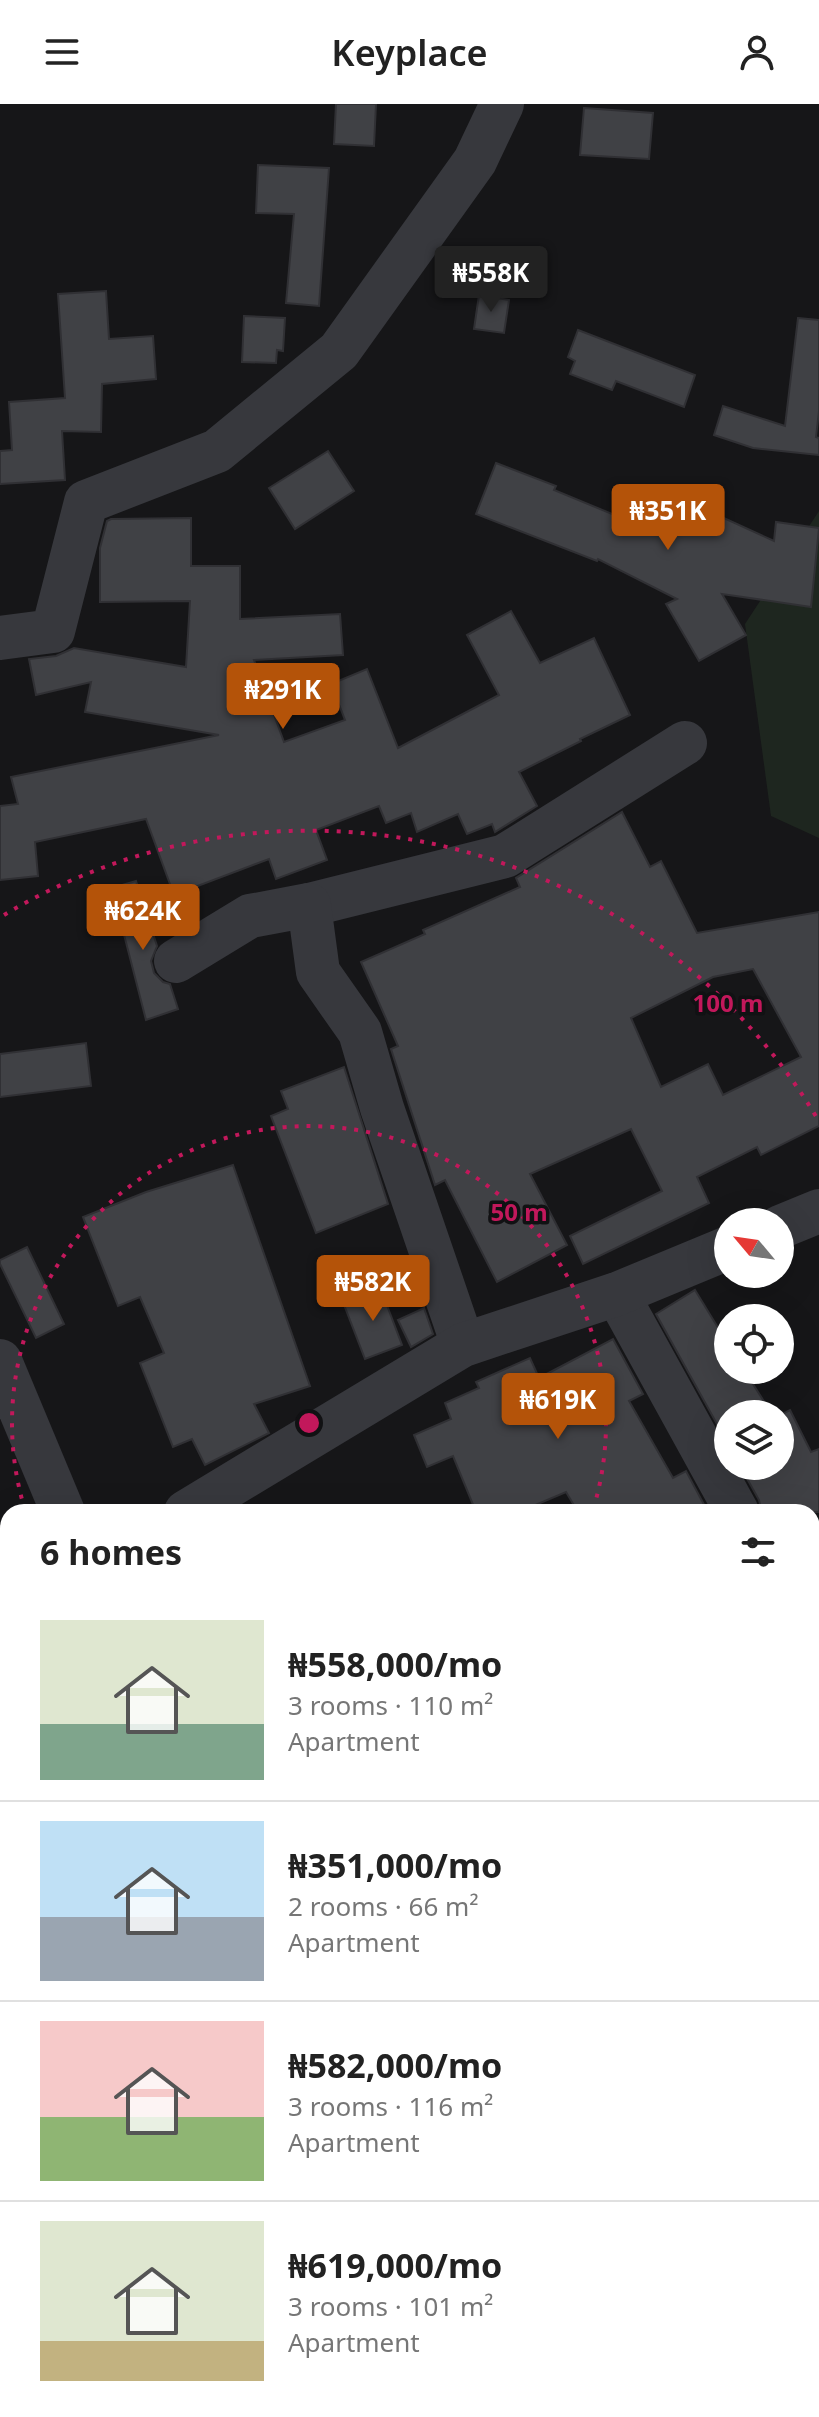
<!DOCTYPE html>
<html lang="en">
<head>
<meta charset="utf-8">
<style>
	body { margin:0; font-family:"Noto Sans",sans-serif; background:#f2f2f2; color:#222; height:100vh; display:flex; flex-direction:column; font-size:30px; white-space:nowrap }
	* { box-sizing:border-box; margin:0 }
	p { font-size:26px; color:#767676 }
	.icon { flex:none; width:44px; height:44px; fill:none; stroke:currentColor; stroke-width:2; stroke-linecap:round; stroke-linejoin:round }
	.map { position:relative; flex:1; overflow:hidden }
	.panel { position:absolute; left:0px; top:1400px; width:820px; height:914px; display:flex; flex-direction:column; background:#fff; border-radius:24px 24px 0 0; box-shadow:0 8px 32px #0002 }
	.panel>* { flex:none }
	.needle { width:52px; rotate:299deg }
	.tools { position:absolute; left:714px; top:1104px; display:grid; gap:16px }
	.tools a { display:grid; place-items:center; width:80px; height:80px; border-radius:50%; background:#fff; box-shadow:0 8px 32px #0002; font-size:40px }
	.price { position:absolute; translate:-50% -68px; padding:0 18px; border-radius:8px; background:#b45309; color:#fff; font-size:26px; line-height:52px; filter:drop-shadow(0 2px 4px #0008) }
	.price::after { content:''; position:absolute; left:50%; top:48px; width:24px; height:18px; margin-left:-12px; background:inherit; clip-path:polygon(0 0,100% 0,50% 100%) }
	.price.active { background:#222; color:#fff }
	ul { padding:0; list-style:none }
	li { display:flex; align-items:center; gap:24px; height:200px; padding:0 40px }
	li+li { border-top:2px solid #e0e0e0 }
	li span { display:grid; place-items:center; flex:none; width:224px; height:160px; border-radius:0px; color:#555 }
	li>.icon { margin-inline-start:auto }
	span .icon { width:96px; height:96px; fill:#fffc; stroke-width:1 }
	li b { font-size:34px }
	h2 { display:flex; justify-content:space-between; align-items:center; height:96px; padding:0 40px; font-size:34px }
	header { display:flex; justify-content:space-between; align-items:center; height:104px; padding:0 40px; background:#fff; font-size:36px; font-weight:600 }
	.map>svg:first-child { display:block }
	.green { fill:#1e261f }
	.building { fill:#404145; stroke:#303034; stroke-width:2; fill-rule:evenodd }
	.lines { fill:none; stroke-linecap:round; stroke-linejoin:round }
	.minor { stroke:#37383d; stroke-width:44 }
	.ring { fill:none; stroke:#c2185b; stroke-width:4; stroke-dasharray:4 8 }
	.centre { fill:#c2185b; stroke:#111113; stroke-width:4 }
	.ring-label { font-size:24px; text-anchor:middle; font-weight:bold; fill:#c2185b; stroke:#111113; stroke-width:7; stroke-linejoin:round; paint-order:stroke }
</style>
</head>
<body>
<header><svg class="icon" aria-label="menu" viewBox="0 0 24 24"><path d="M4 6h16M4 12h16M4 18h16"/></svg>Keyplace<svg class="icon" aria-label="person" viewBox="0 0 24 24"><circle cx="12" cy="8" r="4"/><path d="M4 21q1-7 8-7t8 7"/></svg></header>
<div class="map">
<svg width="819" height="2313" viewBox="0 0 819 2313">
	<rect width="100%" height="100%" fill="#161618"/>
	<polygon class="green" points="819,407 819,734 771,712 745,520"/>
	<g class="building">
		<polygon points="336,0 376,0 374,42 334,40"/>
		<polygon points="584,4 653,9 649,55 580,51"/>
		<polygon points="258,61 329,64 319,202 286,199 294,110 256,109"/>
		<polygon points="106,187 109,235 153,232 156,275 102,280 101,328 62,327 65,376 0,380 0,347 12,346 9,298 65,294 58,190"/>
		<polygon points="479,191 509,196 504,229 474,225"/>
		<polygon points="244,212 285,214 283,247 277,246 276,259 242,258"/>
		<polygon points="798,214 819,216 819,307 816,333 819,334 819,351 753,344 714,331 723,302 785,322"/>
		<polygon points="578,226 695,271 684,303 616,277 612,286 570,270 575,257 568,253"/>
		<polygon points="328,347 354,387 295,425 269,384"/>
		<polygon points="496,359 556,382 554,386 646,424 665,382 704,401 702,404 774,437 776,418 819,424 811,503 722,490 746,531 699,557 666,500 677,495 598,455 597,457 476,410"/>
		<polygon points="191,414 191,462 240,462 240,515 340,510 343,551 254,556 284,638 345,616 331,580 367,565 398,644 499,591 467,531 511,507 540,559 594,534 630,611 580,635 581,637 519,668 537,702 495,728 492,720 467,730 458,710 417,728 411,709 386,719 379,702 316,726 327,756 276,775 269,755 174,791 146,715 35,738 38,772 0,776 0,702 18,700 11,673 219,631 85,608 91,578 36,591 29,555 56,552 74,544 186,563 190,497 100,498 100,444 107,417 111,415"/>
		<path d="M622,708L650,763L661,757L697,829L819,808V1022L761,1051L757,1043L697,1073L709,1099L583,1160L570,1132L662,1087L631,1025L530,1070L567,1141L497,1178L445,1076L435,1081L391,945L398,942L361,858L425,830L423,826L520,783L516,774ZM753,865L801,953L723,991L708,960L661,983L631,914L713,873Z"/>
		<polygon points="136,777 157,842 151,857 154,869 163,878 170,880 178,905 146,916 112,784"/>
		<polygon points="86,939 91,982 0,993 0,950"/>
		<polygon points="344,963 388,1100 316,1129 271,1012 288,1005 281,987"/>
		<polygon points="233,1061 310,1282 254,1300 269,1329 205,1361 192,1335 173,1343 140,1259 164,1249 140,1193 118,1202 83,1113 146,1088"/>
		<polygon points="27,1143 64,1220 36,1234 0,1160 0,1156"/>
		<polygon points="380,1183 402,1241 365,1255 343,1198"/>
		<polygon points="695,1186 728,1240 728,1266 744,1266 772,1310 728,1310 728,1340 656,1210"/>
		<polygon points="424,1204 433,1230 411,1243 398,1216"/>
		<polygon points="613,1235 643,1290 629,1297 673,1374 686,1367 708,1408 578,1408 566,1388 519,1408 476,1408 453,1352 427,1363 414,1331 451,1315 445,1299 479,1284 476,1278 530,1254 539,1274"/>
		<polygon points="790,1306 811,1348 819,1345 819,1408 762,1408 759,1396 740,1362 780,1362 780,1311"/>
	</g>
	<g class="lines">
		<g class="minor">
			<polyline points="0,534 53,527 86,398 217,347 339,247 475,57 502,0"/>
			<polyline points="309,801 505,752 685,639"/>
			<polyline points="176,857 250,812 309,801 318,868 360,928 382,1004 463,1241"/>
			<polyline points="780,1123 819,1107"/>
			<polyline points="617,1190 737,1408"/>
			<polyline points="0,1257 63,1408"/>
			<polyline points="186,1408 463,1241 617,1190 728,1144"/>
			<polyline points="0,1531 8,1525"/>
			<polyline points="812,1546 819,1559"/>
			<polyline points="812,1703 819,1700"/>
			<polyline points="0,2138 8,2131"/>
			<polyline points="436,2313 436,2306"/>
		</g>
	</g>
	<g class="ring">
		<path d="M25 1406A297 297 0 1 1 593 1406"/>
		<path d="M4 811A593 593 0 0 1 817 1014"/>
	</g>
	<circle cx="309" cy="1319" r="12" class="centre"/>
	<g class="ring-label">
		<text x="728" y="908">100 m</text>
		<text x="519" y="1117">50 m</text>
	</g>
</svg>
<div class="tools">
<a><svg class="needle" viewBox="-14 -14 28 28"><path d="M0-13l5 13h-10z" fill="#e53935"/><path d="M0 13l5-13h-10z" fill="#767676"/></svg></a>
<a><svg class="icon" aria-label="locate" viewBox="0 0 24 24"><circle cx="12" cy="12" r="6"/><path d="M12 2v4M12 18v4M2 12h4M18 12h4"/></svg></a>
<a><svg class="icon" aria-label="layers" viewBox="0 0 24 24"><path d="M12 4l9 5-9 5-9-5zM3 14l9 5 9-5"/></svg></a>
</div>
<b class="price active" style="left:491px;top:210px">₦558K</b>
<b class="price" style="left:668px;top:448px">₦351K</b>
<b class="price" style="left:283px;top:627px">₦291K</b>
<b class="price" style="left:143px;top:848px">₦624K</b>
<b class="price" style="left:373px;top:1219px">₦582K</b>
<b class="price" style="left:558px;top:1337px">₦619K</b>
<section class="panel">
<h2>6 homes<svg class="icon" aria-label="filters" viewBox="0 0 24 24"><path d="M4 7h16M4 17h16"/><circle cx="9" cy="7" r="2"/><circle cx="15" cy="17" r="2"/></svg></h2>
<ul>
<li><span style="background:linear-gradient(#dfe7d0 65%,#7fa58c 0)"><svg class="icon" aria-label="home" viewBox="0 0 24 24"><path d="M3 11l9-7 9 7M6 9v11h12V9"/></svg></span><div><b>₦558,000/mo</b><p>3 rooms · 110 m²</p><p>Apartment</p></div></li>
<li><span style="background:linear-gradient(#bfe0f5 60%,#9aa5b1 0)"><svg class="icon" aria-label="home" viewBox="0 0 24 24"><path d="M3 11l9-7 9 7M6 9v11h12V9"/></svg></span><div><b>₦351,000/mo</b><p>2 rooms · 66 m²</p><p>Apartment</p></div></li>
<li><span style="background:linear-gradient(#f6c9c9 60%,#8fb573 0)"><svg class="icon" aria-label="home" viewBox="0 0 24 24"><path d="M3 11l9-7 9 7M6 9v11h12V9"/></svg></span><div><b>₦582,000/mo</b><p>3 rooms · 116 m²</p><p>Apartment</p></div></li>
<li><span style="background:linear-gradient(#dfe7d0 75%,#c2b280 0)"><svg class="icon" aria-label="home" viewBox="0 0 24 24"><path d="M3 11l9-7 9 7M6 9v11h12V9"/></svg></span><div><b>₦619,000/mo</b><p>3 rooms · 101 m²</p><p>Apartment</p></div></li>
</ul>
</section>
</div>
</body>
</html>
